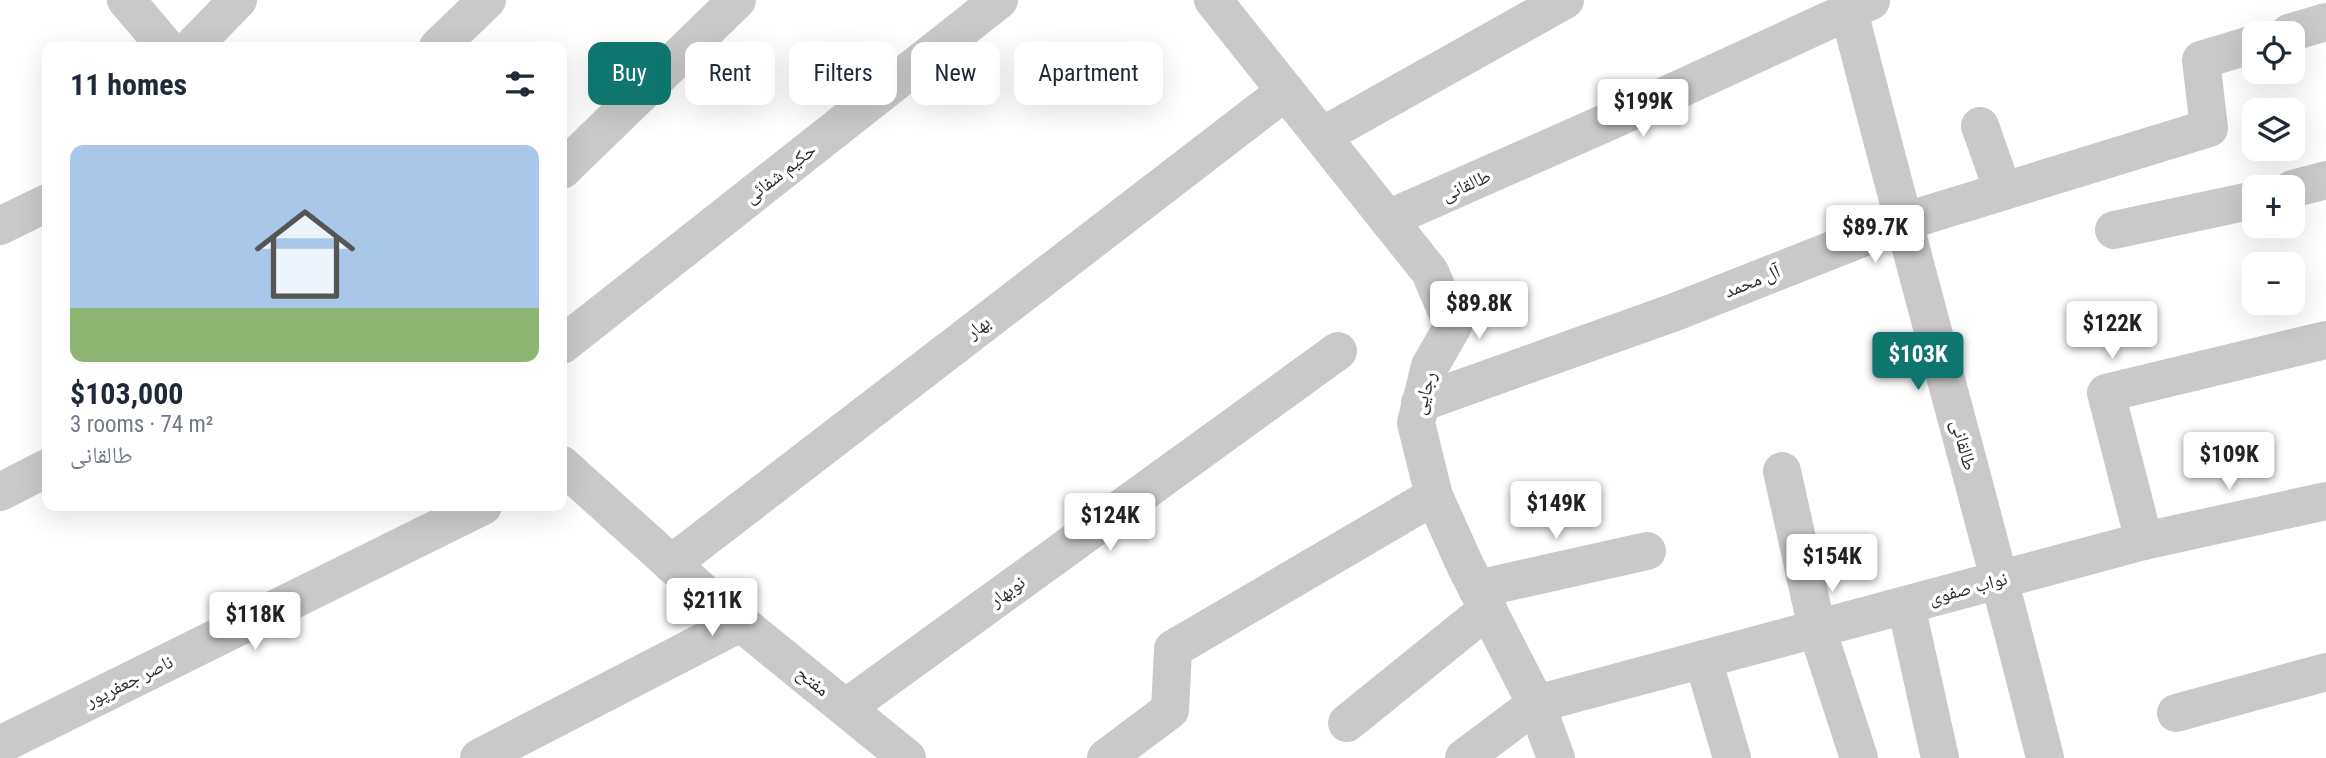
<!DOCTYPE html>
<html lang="en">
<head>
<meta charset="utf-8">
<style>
	body { margin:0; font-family:"Roboto Condensed","Noto Naskh Arabic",sans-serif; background:#f6f6f7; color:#1f2937; height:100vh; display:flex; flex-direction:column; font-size:26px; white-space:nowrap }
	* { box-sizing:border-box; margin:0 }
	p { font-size:23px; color:#747a83 }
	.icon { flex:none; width:38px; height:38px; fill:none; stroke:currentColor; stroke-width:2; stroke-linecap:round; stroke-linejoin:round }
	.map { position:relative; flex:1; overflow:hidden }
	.side { position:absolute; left:42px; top:42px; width:525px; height:469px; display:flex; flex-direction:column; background:#fff; border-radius:14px; box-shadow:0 7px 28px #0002 }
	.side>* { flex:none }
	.banner { position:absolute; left:588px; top:42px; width:665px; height:63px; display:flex; gap:14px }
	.fabs { position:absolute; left:2242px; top:21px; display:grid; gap:14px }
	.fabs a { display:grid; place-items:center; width:63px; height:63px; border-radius:14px; background:#fff; box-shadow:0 7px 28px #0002; font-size:35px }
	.price { position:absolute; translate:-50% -60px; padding:0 16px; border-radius:7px; background:#fff; color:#222; font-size:23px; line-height:46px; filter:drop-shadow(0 2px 4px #0008) }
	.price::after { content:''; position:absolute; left:50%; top:42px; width:21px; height:16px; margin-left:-10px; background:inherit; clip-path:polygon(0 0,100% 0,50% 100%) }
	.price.on { background:#0f766e; color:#fff }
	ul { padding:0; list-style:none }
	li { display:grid; align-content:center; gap:14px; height:371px; padding:0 28px }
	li+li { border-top:2px solid #e0e1e3 }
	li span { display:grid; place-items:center; height:217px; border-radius:14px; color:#555 }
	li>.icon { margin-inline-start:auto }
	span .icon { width:126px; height:126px; fill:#fffc; stroke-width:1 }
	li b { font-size:30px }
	h2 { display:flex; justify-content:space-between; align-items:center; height:84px; padding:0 28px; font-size:30px }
	.pill { padding:0 24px; border-radius:14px; background:#fff; box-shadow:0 7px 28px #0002; font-size:24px; line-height:63px }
	.pill.on { background:#0f766e; color:#fff }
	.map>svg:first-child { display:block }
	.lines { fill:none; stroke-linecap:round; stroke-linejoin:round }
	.minor { stroke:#c9c9c9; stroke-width:38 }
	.labels { text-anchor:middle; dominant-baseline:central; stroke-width:7; stroke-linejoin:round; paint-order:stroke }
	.street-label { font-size:19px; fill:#2c2c2c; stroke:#fff }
</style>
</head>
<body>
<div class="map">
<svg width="2326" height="758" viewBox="0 0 2326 758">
	<rect width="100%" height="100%" fill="#fff"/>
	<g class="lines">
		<g class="minor">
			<polyline points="126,0 166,47"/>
			<polyline points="1213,0 1430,272 1453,326 1430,366 1416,423 1434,496 1465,565 1536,704 1556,758"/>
			<path d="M1849,11C1912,261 1983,508 2045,758"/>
			<polyline points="2289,33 2326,22"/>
			<polyline points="192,47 238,0"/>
			<polyline points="438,47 487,0"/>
			<polyline points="1980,126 2003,191"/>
			<polyline points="1322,136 1565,0"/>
			<polyline points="562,170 737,0"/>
			<polyline points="2292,189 2326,180"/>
			<polyline points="1388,219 1610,121 1871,1"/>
			<polyline points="0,226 47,203"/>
			<polyline points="2114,230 2254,200"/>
			<polyline points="562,345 999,0"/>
			<polyline points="1420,403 1675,312 1903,222 2209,128 2201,60 2254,44"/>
			<polyline points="562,465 704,593 907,758"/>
			<polyline points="1782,471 1817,629 1859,758"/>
			<polyline points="0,492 47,468"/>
			<polyline points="2144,541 2106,393 2326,340"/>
			<polyline points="671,564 1286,91"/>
			<polyline points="1477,589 1647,551"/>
			<polyline points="1906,605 1940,758"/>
			<polyline points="1703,659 1732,758"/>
			<polyline points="847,707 1338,351"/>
			<polyline points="2176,713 2326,672"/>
			<polyline points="1347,723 1488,609"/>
			<polyline points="0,745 483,506"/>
			<polyline points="479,758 740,623"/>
			<polyline points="1106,758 1170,710 1173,649 1434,496"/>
			<polyline points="1464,758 1536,704 2144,541 2326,501"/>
		</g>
	</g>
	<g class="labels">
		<g class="street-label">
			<text transform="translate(780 173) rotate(-38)">حکیم شفائی</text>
			<text transform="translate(1466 185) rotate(-24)">طالقانی</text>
			<text transform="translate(1752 281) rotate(-22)">آل محمد</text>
			<text transform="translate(978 327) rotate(-38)">بهار</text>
			<text transform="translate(1424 393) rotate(-74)">رجایی</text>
			<text transform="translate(1964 445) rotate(75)">طالقانی</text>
			<text transform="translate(1968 588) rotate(-15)">نواب صفوی</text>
			<text transform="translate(1007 591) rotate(-36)">نوبهار</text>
			<text transform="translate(129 681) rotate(-26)">ناصر جعفرپور</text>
			<text transform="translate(813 681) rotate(39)">مفتح</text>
		</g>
	</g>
</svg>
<div class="fabs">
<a><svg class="icon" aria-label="locate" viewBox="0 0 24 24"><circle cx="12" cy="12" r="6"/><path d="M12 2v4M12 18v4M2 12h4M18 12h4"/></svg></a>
<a><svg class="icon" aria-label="layers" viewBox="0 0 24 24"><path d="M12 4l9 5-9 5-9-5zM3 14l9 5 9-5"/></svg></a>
<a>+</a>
<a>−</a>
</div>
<b class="price" style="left:1643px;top:139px">$199K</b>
<b class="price" style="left:1875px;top:265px">$89.7K</b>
<b class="price" style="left:1479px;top:341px">$89.8K</b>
<b class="price" style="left:2112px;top:361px">$122K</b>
<b class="price on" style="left:1918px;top:392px">$103K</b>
<b class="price" style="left:2229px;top:492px">$109K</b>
<b class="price" style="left:1556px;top:541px">$149K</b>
<b class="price" style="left:1110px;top:553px">$124K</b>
<b class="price" style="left:1832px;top:594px">$154K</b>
<b class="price" style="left:712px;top:638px">$211K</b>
<b class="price" style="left:255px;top:652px">$118K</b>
<div class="banner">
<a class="pill on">Buy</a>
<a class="pill">Rent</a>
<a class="pill">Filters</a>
<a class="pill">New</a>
<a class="pill">Apartment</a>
</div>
<section class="side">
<h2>11 homes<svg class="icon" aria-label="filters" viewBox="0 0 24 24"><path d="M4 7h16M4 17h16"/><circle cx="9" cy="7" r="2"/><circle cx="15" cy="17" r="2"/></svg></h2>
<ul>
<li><span style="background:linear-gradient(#a9c7e8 75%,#8fb573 0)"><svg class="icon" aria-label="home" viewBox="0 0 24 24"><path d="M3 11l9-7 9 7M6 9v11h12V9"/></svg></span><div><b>$103,000</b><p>3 rooms · 74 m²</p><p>طالقانی</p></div></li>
</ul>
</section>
</div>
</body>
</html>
